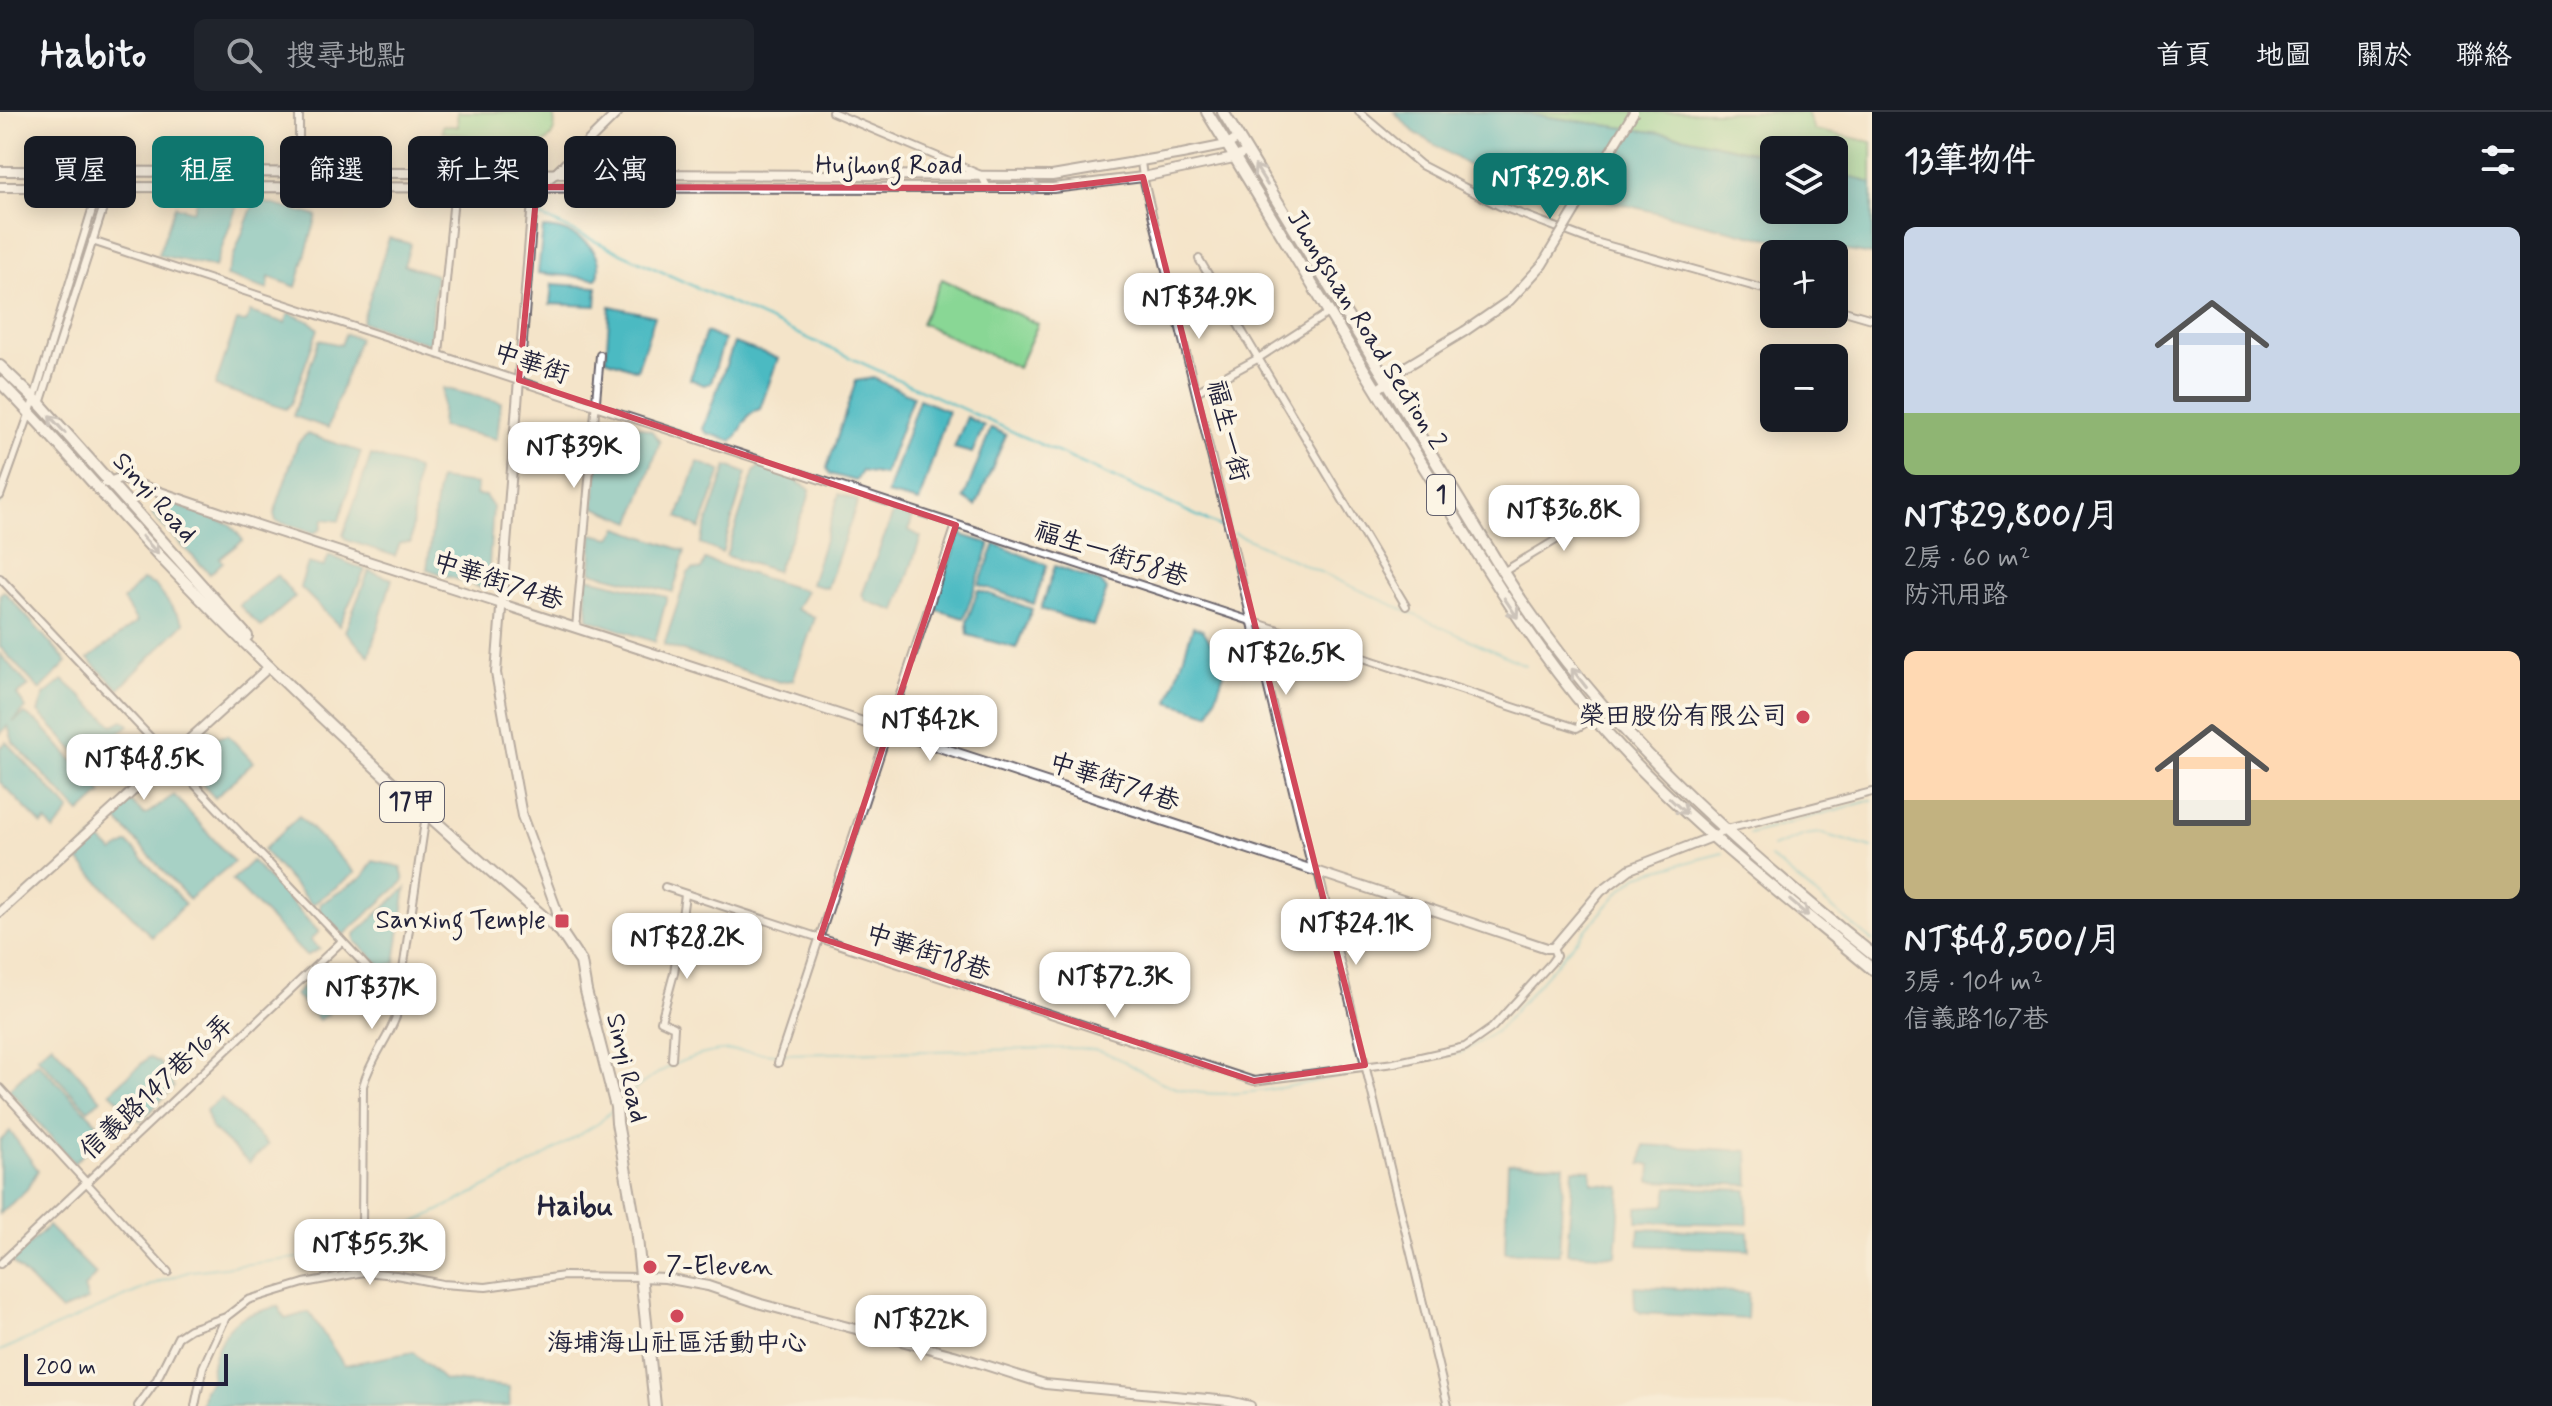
<!DOCTYPE html>
<html lang="zh-TW">
<head>
<meta charset="utf-8">
<style>
	body { margin:0; font-family:Mynerve,"LXGW WenKai TC",sans-serif; background:#20242c; color:#f1f3f6; height:100vh; display:flex; flex-direction:column; font-size:30px; white-space:nowrap }
	* { box-sizing:border-box; margin:0 }
	p { font-size:26px; color:#9ea1a6 }
	.icon { flex:none; width:44px; height:44px; fill:none; stroke:currentColor; stroke-width:2; stroke-linecap:round; stroke-linejoin:round }
	.map { position:relative; flex:1; overflow:hidden }
	.panel { display:flex; flex-direction:column; background:#171b24; width:680px }
	.panel>* { flex:none }
	.banner { position:absolute; left:24px; top:24px; width:760px; height:72px; display:flex; gap:16px }
	.fabs { position:absolute; left:1760px; top:24px; display:grid; gap:16px }
	.fabs a { display:grid; place-items:center; width:88px; height:88px; border-radius:12px; background:#171b24; box-shadow:0 4px 20px #0003; font-size:40px }
	.scale { position:absolute; left:24px; bottom:20px; width:204px; box-sizing:border-box; padding-left:8px; border:4px solid #22223b; border-top:0; font-size:22px; line-height:28px; white-space:nowrap; color:#22223b; -webkit-text-stroke:6px #fcf5e5; paint-order:stroke }
	.price { position:absolute; translate:-50% -68px; padding:0 18px; border-radius:16px; background:#fff; color:#222; font-size:26px; line-height:52px; filter:drop-shadow(0 2px 4px #0008) }
	.price::after { content:''; position:absolute; left:50%; top:48px; width:24px; height:18px; margin-left:-12px; background:inherit; clip-path:polygon(0 0,100% 0,50% 100%) }
	.price.selected { background:#0f766e; color:#fff }
	ul { padding:0; list-style:none }
	li { display:grid; align-content:center; gap:16px; height:424px; padding:0 32px }
	li span { display:grid; place-items:center; height:248px; border-radius:12px; color:#555 }
	li>.icon { margin-inline-start:auto }
	span .icon { width:144px; height:144px; fill:#fffc; stroke-width:1 }
	li b { font-size:34px }
	h2 { display:flex; justify-content:space-between; align-items:center; height:96px; padding:0 32px; font-size:34px }
	.pill { padding:0 28px; border-radius:12px; background:#171b24; box-shadow:0 4px 20px #0003; font-size:28px; line-height:72px }
	.pill.selected { background:#0f766e; color:#fff }
	header { display:flex; align-items:center; gap:48px; box-sizing:border-box; height:112px; padding:0 40px; background:#171b24; border-bottom:2px solid #363941 }
	header strong { font-size:38px }
	nav { display:flex; gap:44px; margin-inline-start:auto; font-size:28px }
	.search { width:560px; height:72px; background:#20242c; display:flex; align-items:center; gap:20px; box-sizing:border-box; padding:0 28px; border-radius:12px; color:#9ea1a6; font-size:30px }
	main { display:flex; flex:1; min-height:0 }
	.map>svg:first-child { display:block }
	.green { fill:#89d795; stroke:#567c68; stroke-width:2 }
	.water { fill:#4bbac2; stroke:#366e7e; stroke-width:2 }
	.lines { fill:none; stroke-linecap:round; stroke-linejoin:round }
	.stream { stroke:#4bbac2; stroke-width:2 }
	.minor-casing { stroke:#6c666d; stroke-width:10 }
	.tertiary-casing { stroke:#6c666d; stroke-width:12 }
	.primary-casing { stroke:#6c666d; stroke-width:14 }
	.minor { stroke:#fff; stroke-width:6 }
	.tertiary { stroke:#fff; stroke-width:8 }
	.primary { stroke:#fff; stroke-width:10 }
	.tertiary-bridge-casing { stroke:#6c666d; stroke-width:12; stroke-linecap:butt }
	.tertiary-bridge { stroke:#fff; stroke-width:8 }
	.oneway { stroke:#9c9ca7 }
	.marked { fill:none; stroke:#d1495b; stroke-width:6; stroke-linejoin:round }
	.poi-dot { fill:#d1495b; stroke:#fcf5e5; stroke-width:3 }
	.labels { text-anchor:middle; dominant-baseline:central; stroke-width:8; stroke-linejoin:round; paint-order:stroke }
	.shield { fill:#fcf5e5; stroke:#63616e; stroke-width:2 }
	.shield-label { font-size:24px; font-weight:bold; fill:#22223b }
	.street-label { font-size:26px; fill:#22223b; stroke:#fcf5e5 }
	.poi-label { font-size:26px; fill:#22223b; stroke:#fcf5e5; text-anchor:end }
	.quarter-label { font-size:30px; font-weight:bold; fill:#22223b; stroke:#fcf5e5 }
</style>
</head>
<body>
<header>
<strong>Habito</strong>
<div class="search"><svg class="icon" aria-label="search" viewBox="0 0 24 24"><circle cx="10" cy="10" r="6"/><path d="M15 15l6 6"/></svg>搜尋地點</div>
<nav><a>首頁</a><a>地圖</a><a>關於</a><a>聯絡</a></nav>
</header>
<main>
<div class="map">
<svg width="1872" height="1294" viewBox="0 0 1872 1294">
	<rect width="100%" height="100%" fill="#fcf5e5"/>
	<filter id="ink" filterUnits="userSpaceOnUse"><feTurbulence type="fractalNoise" baseFrequency=".0125" numOctaves="2"/><feDisplacementMap in="SourceGraphic" scale="16" xChannelSelector="R" yChannelSelector="G"/><feConvolveMatrix kernelMatrix="1 2 1 2 8 2 1 2 1" color-interpolation-filters="sRGB"/></filter>
	<filter id="wash" filterUnits="userSpaceOnUse"><feTurbulence type="fractalNoise" baseFrequency=".006" numOctaves="4" result="noise"/><feDisplacementMap in="SourceGraphic" scale="32" xChannelSelector="R" yChannelSelector="G"/><feGaussianBlur stdDeviation="1.8" result="paint"/><feColorMatrix in="noise" values="0 0 0 0 0 0 0 0 0 0 0 0 0 0 0 0 0 1.4 0 .05"/><feComposite in="paint" operator="in"/></filter>
	<g filter="url(#wash)">
		<rect width="100%" height="100%" fill="#f4e4c9"/>
		<g class="green">
			<path d="M457,0H552C558,14 554,27 539,34L442,20L443,13L458,15Z"/>
			<polygon points="1514,0 1807,0 1814,18 1872,30 1872,71 1834,61 1834,38 1774,38 1774,45 1681,24"/>
			<polygon points="942,167 1038,212 1018,256 921,211"/>
		</g>
		<g class="water">
			<polygon points="1394,0 1514,0 1681,24 1774,45 1774,98 1834,98 1834,61 1872,71 1872,143 1750,123 1472,56 1414,20"/>
			<polygon points="197,87 239,88 215,155 158,143 175,94 193,99"/>
			<polygon points="255,88 317,104 296,175 269,165 268,178 226,164"/>
			<path d="M543,116C570,116 609,136 597,167L538,161Z"/>
			<polygon points="389,126 411,132 404,153 436,163 430,232 362,210"/>
			<polygon points="552,172 597,175 596,194 550,192"/>
			<polygon points="610,194 655,204 637,258 606,247"/>
			<polygon points="250,200 285,211 289,201 311,210 318,217 291,292 286,297 215,274 237,209 246,210"/>
			<polygon points="706,220 724,228 711,271 704,273 690,267"/>
			<polygon points="345,222 359,226 328,316 293,304 319,228 341,233"/>
			<path d="M734,231L778,246L760,297C742,302 745,319 732,329L707,321L703,317Z"/>
			<polygon points="873,266 913,284 884,363 862,359 856,369 830,362 827,356 856,269"/>
			<polygon points="443,276 501,290 497,327 441,315"/>
			<polygon points="919,287 948,299 919,390 887,382"/>
			<polygon points="967,305 984,314 972,341 954,336"/>
			<polygon points="631,312 652,319 660,330 632,410 594,395 601,319 617,324 622,314"/>
			<polygon points="991,316 1006,323 976,394 964,386"/>
			<polygon points="307,322 361,340 339,409 323,407 321,417 314,421 276,409 274,402 298,330"/>
			<polygon points="371,343 417,357 411,430 400,431 395,444 346,428 343,423"/>
			<polygon points="698,350 721,359 700,417 678,405"/>
			<polygon points="727,354 746,361 722,441 700,432"/>
			<polygon points="760,354 798,366 799,371 810,377 808,388 776,459 726,444 754,360"/>
			<polygon points="439,367 477,372 476,383 485,384 493,395 488,470 481,476 427,457"/>
			<polygon points="839,382 858,389 827,476 811,472"/>
			<polygon points="163,389 230,412 243,428 220,446 223,450 210,462 152,403"/>
			<polygon points="894,399 912,406 909,418 921,425 896,499 866,489 862,483"/>
			<polygon points="618,416 685,439 673,480 591,460 592,422 611,426"/>
			<polygon points="959,422 990,432 964,506 934,497"/>
			<polygon points="995,432 1047,453 1034,492 979,473"/>
			<polygon points="329,443 365,458 339,514 300,475 308,451 324,455"/>
			<polygon points="705,448 806,479 796,497 815,506 793,568 780,570 664,533 688,461 693,457 701,458"/>
			<polygon points="1055,454 1100,470 1107,478 1093,514 1041,497"/>
			<polygon points="369,459 392,467 369,544 345,519"/>
			<polygon points="277,463 295,485 261,515 239,493"/>
			<polygon points="585,465 667,485 655,530 588,507"/>
			<polygon points="142,468 155,473 184,511 119,577 88,547 137,510 123,488"/>
			<polygon points="978,478 1032,497 1016,536 968,523 967,509"/>
			<polygon points="4,479 67,550 40,578 0,535 0,482"/>
			<polygon points="1193,515 1203,518 1226,555 1210,602 1169,590"/>
			<polygon points="0,542 29,574 17,583 26,596 13,610 25,602 41,613 102,681 80,701 13,630 8,614 0,622"/>
			<polygon points="63,568 113,613 123,608 129,613 85,650 38,600 44,583"/>
			<polygon points="209,617 218,625 228,623 253,650 215,686 178,646"/>
			<polygon points="6,630 70,698 54,719 46,709 42,713 0,670 0,636"/>
			<polygon points="174,683 234,750 189,787 114,705 130,689 145,703"/>
			<polygon points="299,704 355,761 312,793 263,738"/>
			<polygon points="95,723 113,740 128,731 185,792 152,825 74,744"/>
			<polygon points="252,749 319,820 310,828 320,837 306,844 232,768"/>
			<polygon points="373,749 401,755 404,769 344,823 320,800 320,792 363,765"/>
			<polygon points="406,776 395,851 383,855 355,829 355,822"/>
			<polygon points="308,869 329,891 328,903 319,908 295,883"/>
			<polygon points="52,932 101,988 88,998 37,945"/>
			<polygon points="149,945 160,951 174,975 141,1009 110,980"/>
			<polygon points="37,950 106,1020 74,1051 9,977"/>
			<polygon points="221,986 268,1033 249,1051 211,1016 206,998"/>
			<polygon points="10,1019 38,1058 27,1077 0,1102 0,1029"/>
			<polygon points="1644,1033 1748,1039 1749,1073 1650,1069 1651,1053 1641,1052"/>
			<polygon points="1508,1051 1564,1053 1559,1142 1505,1140"/>
			<polygon points="1573,1057 1591,1058 1592,1071 1621,1075 1616,1144 1567,1141"/>
			<polygon points="1668,1075 1747,1078 1748,1112 1637,1110 1637,1095 1665,1093"/>
			<polygon points="48,1114 96,1162 84,1176 88,1188 61,1199 12,1150"/>
			<polygon points="1639,1117 1748,1120 1749,1138 1638,1133"/>
			<polygon points="1634,1174 1748,1181 1747,1207 1641,1201 1635,1196"/>
			<path d="M278,1194L285,1207L309,1200L344,1253L413,1240L444,1268L509,1275L510,1294H201L204,1277L212,1268C208,1249 223,1216 241,1206C252,1200 267,1198 278,1194Z"/>
		</g>
		<g class="lines">
			<g class="stream">
				<polyline points="534,106 542,105 1228,418"/>
				<polyline points="60,212 103,80"/>
				<polyline points="0,393 2,386"/>
				<polyline points="1234,421 1525,553"/>
				<polyline points="1749,722 1872,688"/>
				<polyline points="1772,735 1805,723 1819,721 1872,736"/>
				<polyline points="1770,745 1872,829"/>
				<path d="M783,942L1075,936C1083,937 1092,937 1100,939C1128,947 1152,971 1184,978C1241,991 1323,966 1381,956"/>
				<polyline points="1411,950 1462,941 1498,918 1620,779 1639,763 1723,741"/>
				<path d="M619,992C645,966 676,947 713,940C732,936 757,941 777,942"/>
				<polyline points="0,1239 161,1169 191,1159 306,1145 349,1137 386,1125 526,1055 599,1011 611,999"/>
			</g>
		</g>
	</g>
	<g filter="url(#ink)">
		<g class="lines">
			<g class="minor-casing">
				<g id="minor">
					<polyline points="299,0 299,60 302,75"/>
					<polyline points="832,0 981,63 987,74"/>
					<polyline points="1359,0 1421,53 1500,94 1595,130 1774,180"/>
					<polyline points="1141,50 1143,65 1312,756"/>
					<polyline points="92,129 1577,616 1594,606"/>
					<polyline points="1199,147 1406,494"/>
					<polyline points="1834,196 1872,207"/>
					<polyline points="439,242 455,75"/>
					<polyline points="1196,280 1257,247 1328,201"/>
					<polyline points="40,292 110,75"/>
					<polyline points="0,384 30,300 99,75"/>
					<polyline points="1503,460 1609,396"/>
					<polyline points="0,466 398,888"/>
					<polyline points="576,516 600,243"/>
					<polyline points="1712,725 1727,717 1872,680"/>
					<polyline points="1318,759 1448,1294"/>
					<polyline points="665,775 1254,969 1394,951 1465,935 1492,916 1551,851 1556,844 1553,836"/>
					<polyline points="672,947 674,915 661,909 674,861 685,783"/>
					<polyline points="778,951 956,413"/>
					<polyline points="0,976 168,1160"/>
					<path d="M359,1134L362,1117L363,974C370,948 387,929 396,905L426,703"/>
					<polyline points="0,1152 341,830"/>
					<polyline points="138,1294 156,1269 178,1225 190,1217 226,1205 248,1188 304,1171 364,1160 396,1163 442,1172 486,1175 564,1164 641,1165"/>
					<polyline points="195,1294 203,1255 226,1205"/>
				</g>
			</g>
			<g class="tertiary-casing">
				<g id="tertiary">
					<polyline points="0,59 1052,64 1182,42 1227,33 1239,26"/>
					<polyline points="0,75 1053,76 1143,65 1234,46 1246,40"/>
					<polyline points="1376,278 1388,270 1397,260 1465,219"/>
					<path d="M106,371L120,366C272,420 426,467 579,517C902,624 1225,727 1547,836H1553L1601,779L1630,757L1712,725"/>
					<polyline points="0,800 270,554"/>
					<polyline points="561,820 556,796 522,704 496,561 532,101 537,75 556,61 618,0"/>
					<polyline points="641,1165 665,1166 708,1174 761,1192 954,1243 1045,1272 1229,1289 1250,1294"/>
				</g>
			</g>
			<g class="primary-casing">
				<g id="primary">
					<path d="M1207,0C1282,122 1355,245 1431,366C1482,449 1531,532 1594,606C1676,702 1776,777 1872,857"/>
					<path d="M1223,0L1503,460C1597,611 1735,732 1872,842"/>
					<polyline points="0,254 40,292 247,524"/>
					<path d="M0,270C60,330 113,396 172,457C295,585 427,704 561,820L581,850L586,879L616,995L617,1011L636,1117L655,1294"/>
				</g>
			</g>
			<use href="#minor" class="minor"/>
			<use href="#tertiary" class="tertiary"/>
			<use href="#primary" class="primary"/>
			<g class="tertiary-bridge-casing">
				<polyline id="tertiary-bridge" points="1465,219 1510,188 1542,153 1634,0"/>
			</g>
			<use href="#tertiary-bridge" class="tertiary-bridge"/>
		</g>
		<defs><path id="oneway-shaft" d="M-6 0H5M1.5-3L5.5 0L1.5 3" fill="none" stroke-width="1.6" stroke-linecap="round" stroke-linejoin="round" transform="scale(2)"/></defs>
		<g class="oneway">
			<use href="#oneway-shaft" transform="translate(1261 63) rotate(-122)"/>
			<use href="#oneway-shaft" transform="translate(1030 75) rotate(2)"/>
			<use href="#oneway-shaft" transform="translate(57 312) rotate(-132)"/>
			<use href="#oneway-shaft" transform="translate(150 433) rotate(48)"/>
			<use href="#oneway-shaft" transform="translate(1511 496) rotate(56)"/>
			<use href="#oneway-shaft" transform="translate(1579 566) rotate(-128)"/>
			<use href="#oneway-shaft" transform="translate(1678 694) rotate(43)"/>
			<use href="#oneway-shaft" transform="translate(1799 796) rotate(40)"/>
		</g>
	</g>
	<path d="M0 0H1872V1294H0ZM1143,65L1365,953L1254,969L820,826L956,413L519,268L537,75L1053,76Z" fill="#f4e4c9" fill-opacity=".55" fill-rule="evenodd"/>
	<path class="marked" d="M1143,65L1365,953L1254,969L820,826L956,413L519,268L537,75L1053,76Z"/>
	<g class="poi-dot">
		<circle cx="1803" cy="605" r="8"/>
		<rect x="554" y="801" width="16" height="16" rx="4"/>
		<circle cx="650" cy="1155" r="8"/>
		<circle cx="677" cy="1204" r="8"/>
	</g>
	<g class="labels">
		<g class="shield">
			<rect x="1427" y="363" width="28" height="40" rx="6"/>
			<rect x="380" y="670" width="64" height="40" rx="6"/>
		</g>
		<g class="shield-label">
			<text x="1441" y="383">1</text>
			<text x="412" y="690">17甲</text>
		</g>
		<g class="street-label">
			<text x="889" y="54">Hujhong Road</text>
			<text transform="translate(1366 218) rotate(58)">Jhongshan Road Section 2</text>
			<text transform="translate(531 252) rotate(19)">中華街</text>
			<text transform="translate(1227 319) rotate(76)">福生一街</text>
			<text transform="translate(154 386) rotate(48)">Sinyi Road</text>
			<text transform="translate(1111 443) rotate(18)">福生一街58巷</text>
			<text transform="translate(498 470) rotate(18)">中華街74巷</text>
			<text transform="translate(1114 671) rotate(18)">中華街74巷</text>
			<text transform="translate(928 841) rotate(18)">中華街18巷</text>
			<text transform="translate(626 956) rotate(77)">Sinyi Road</text>
			<text transform="translate(157 976) rotate(-43)">信義路147巷16弄</text>
		</g>
		<g class="poi-label">
			<text x="1787" y="605">榮田股份有限公司</text>
			<text x="546" y="809">Sanxing Temple</text>
			<text x="666" y="1155" text-anchor="start">7-Eleven</text>
			<text x="677" y="1232" text-anchor="middle">海埔海山社區活動中心</text>
		</g>
		<g class="quarter-label">
			<text x="575" y="1094">Haibu</text>
		</g>
	</g>
</svg>
<div class="fabs">
<a><svg class="icon" aria-label="layers" viewBox="0 0 24 24"><path d="M12 4l9 5-9 5-9-5zM3 14l9 5 9-5"/></svg></a>
<a>+</a>
<a>−</a>
</div>
<div class="scale">200 m</div>
<b class="price selected" style="left:1550px;top:109px">NT$29.8K</b>
<b class="price" style="left:1199px;top:229px">NT$34.9K</b>
<b class="price" style="left:574px;top:378px">NT$39K</b>
<b class="price" style="left:1564px;top:441px">NT$36.8K</b>
<b class="price" style="left:1286px;top:585px">NT$26.5K</b>
<b class="price" style="left:930px;top:651px">NT$42K</b>
<b class="price" style="left:144px;top:690px">NT$48.5K</b>
<b class="price" style="left:1356px;top:855px">NT$24.1K</b>
<b class="price" style="left:687px;top:869px">NT$28.2K</b>
<b class="price" style="left:1115px;top:908px">NT$72.3K</b>
<b class="price" style="left:372px;top:919px">NT$37K</b>
<b class="price" style="left:370px;top:1175px">NT$55.3K</b>
<b class="price" style="left:921px;top:1251px">NT$22K</b>
<div class="banner">
<a class="pill">買屋</a>
<a class="pill selected">租屋</a>
<a class="pill">篩選</a>
<a class="pill">新上架</a>
<a class="pill">公寓</a>
</div>
</div>
<section class="panel">
<h2>13筆物件<svg class="icon" aria-label="filters" viewBox="0 0 24 24"><path d="M4 7h16M4 17h16"/><circle cx="9" cy="7" r="2"/><circle cx="15" cy="17" r="2"/></svg></h2>
<ul>
<li><span style="background:linear-gradient(#c9d6e8 75%,#8fb573 0)"><svg class="icon" aria-label="home" viewBox="0 0 24 24"><path d="M3 11l9-7 9 7M6 9v11h12V9"/></svg></span><div><b>NT$29,800/月</b><p>2房 · 60 m²</p><p>防汛用路</p></div></li>
<li><span style="background:linear-gradient(#ffd9b3 60%,#c2b280 0)"><svg class="icon" aria-label="home" viewBox="0 0 24 24"><path d="M3 11l9-7 9 7M6 9v11h12V9"/></svg></span><div><b>NT$48,500/月</b><p>3房 · 104 m²</p><p>信義路167巷</p></div></li>
</ul>
</section>
</main>
</body>
</html>
